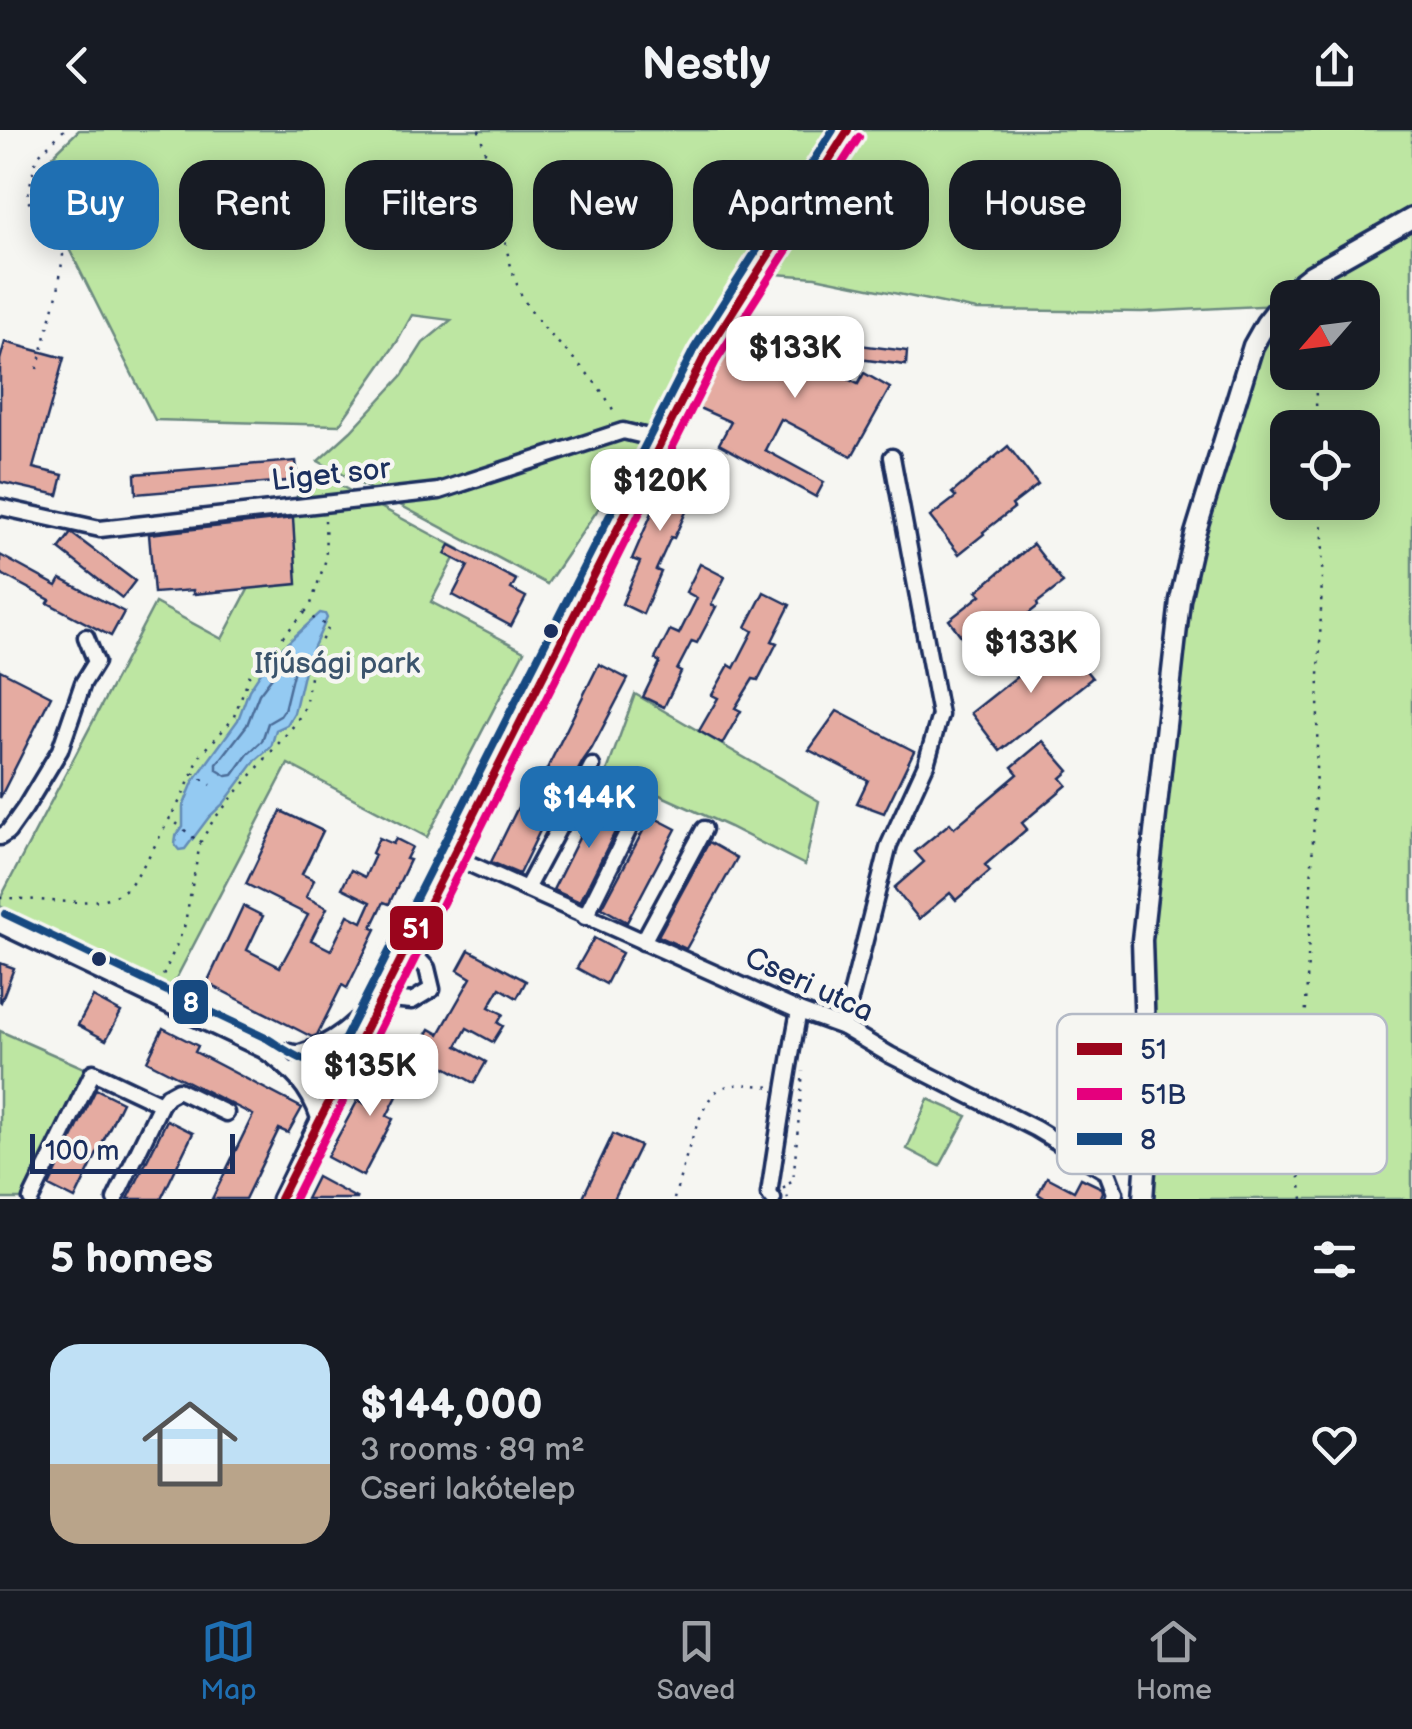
<!DOCTYPE html>
<html lang="en">
<head>
<meta charset="utf-8">
<style>
	body { margin:0; font-family:"Balsamiq Sans",sans-serif; background:#242831; color:#f1f3f6; height:100vh; display:flex; flex-direction:column; font-size:38px; white-space:nowrap }
	* { box-sizing:border-box; margin:0 }
	p { font-size:32px; color:#9ea1a6 }
	.icon { flex:none; width:55px; height:55px; fill:none; stroke:currentColor; stroke-width:2; stroke-linecap:round; stroke-linejoin:round }
	.map { position:relative; height:1069px; overflow:hidden }
	.panel { display:flex; flex-direction:column; background:#171b24; flex:1 }
	.panel>* { flex:none }
	.top-card { position:absolute; left:30px; top:30px; width:1352px; height:90px; display:flex; gap:20px }
	.needle { width:65px; rotate:242deg }
	.fabs { position:absolute; left:1270px; top:150px; display:grid; gap:20px }
	.fabs a { display:grid; place-items:center; width:110px; height:110px; border-radius:20px; background:#171b24; box-shadow:0 5px 25px #0003; font-size:50px }
	.scale { position:absolute; left:30px; bottom:25px; width:205px; box-sizing:border-box; padding-left:10px; border:5px solid #1b2f5e; border-top:0; font-size:28px; line-height:35px; white-space:nowrap; color:#1b2f5e; -webkit-text-stroke:8px #f6f6f2; paint-order:stroke }
	.price { position:absolute; translate:-50% -85px; padding:0 22px; border-radius:20px; background:#fff; color:#222; font-size:32px; line-height:65px; filter:drop-shadow(0 2px 5px #0008) }
	.price::after { content:''; position:absolute; left:50%; top:60px; width:30px; height:22px; margin-left:-15px; background:inherit; clip-path:polygon(0 0,100% 0,50% 100%) }
	.price.on { background:#1f6fb2; color:#fff }
	ul { padding:0; list-style:none }
	li { display:flex; align-items:center; gap:30px; height:250px; padding:0 50px }
	li+li { border-top:2px solid #363941 }
	li span { display:grid; place-items:center; flex:none; width:280px; height:200px; border-radius:30px; color:#555 }
	li>.icon { margin-inline-start:auto }
	span .icon { width:120px; height:120px; fill:#fffc; stroke-width:1 }
	li b { font-size:42px }
	h2 { display:flex; justify-content:space-between; align-items:center; height:120px; padding:0 50px; font-size:42px }
	.chip { padding:0 35px; border-radius:30px; background:#171b24; box-shadow:0 5px 25px #0003; font-size:35px; line-height:90px }
	.chip.on { background:#1f6fb2; color:#fff }
	header { display:flex; justify-content:space-between; align-items:center; height:130px; padding:0 50px; background:#171b24; font-size:45px; font-weight:700 }
	.dock { display:flex; justify-content:space-around; align-items:center; height:140px; border-top:2px solid #363941; background:#171b24; font-size:28px; color:#9ea1a6 }
	.dock a { display:grid; justify-items:center; gap:5px }
	.dock .on { color:#1f6fb2 }
	.map>svg:first-child { display:block }
	.green { fill:#bde6a2; stroke:#6c8a80; stroke-width:2.5; fill-rule:evenodd }
	.water { fill:#94caf2; stroke:#648cb7; stroke-width:2.5 }
	.lines { fill:none; stroke-linecap:round; stroke-linejoin:round }
	.shore { stroke:#4b6d99; stroke-width:2.5 }
	.building { fill:#e5aba1; stroke:#1b2f5e; stroke-width:2.5 }
	.minor-casing { stroke:#1b2f5e; stroke-width:21 }
	.major-casing { stroke:#1b2f5e; stroke-width:25 }
	.path { stroke:#1b2f5e; stroke-width:2.5; stroke-dasharray:2.5 8; stroke-linecap:butt }
	.minor { stroke:#f6f6f2; stroke-width:14 }
	.major { stroke:#f6f6f2; stroke-width:18 }
	.bus-1-casing { stroke:#f6f6f2; stroke-width:15 }
	.bus-2-casing { stroke:#f6f6f2; stroke-width:15 }
	.bus-3-casing { stroke:#f6f6f2; stroke-width:15 }
	.bus-1 { stroke:#9a051c; stroke-width:8 }
	.bus-2 { stroke:#e5007d; stroke-width:8 }
	.bus-3 { stroke:#174a81; stroke-width:8 }
	.bus-dot { fill:#1b2f5e; stroke:#f6f6f2; stroke-width:4 }
	.labels { text-anchor:middle; dominant-baseline:central; stroke-width:9; stroke-linejoin:round; paint-order:stroke }
	.street-label { font-size:30px; fill:#1b2f5e; stroke:#f6f6f2 }
	.park-label { font-size:30px; fill:#3b546c; stroke:#f6f6f2 }
	.key { fill:#f6f6f2; stroke:#b4bac6; stroke-width:2.5 }
	.key-label { font-size:28px; fill:#1b2f5e }
	.line-badge { stroke:#f6f6f2; stroke-width:4 }
	.badge-label { font-size:28px; text-anchor:middle; font-weight:bold; fill:#fff }
</style>
</head>
<body>
<header><svg class="icon" aria-label="back" viewBox="0 0 24 24"><path d="M15 5l-7 7 7 7"/></svg>Nestly<svg class="icon" aria-label="share" viewBox="0 0 24 24"><path d="M12 15V3M7 8l5-5 5 5M5 13v7h14v-7"/></svg></header>
<div class="map">
<svg width="1412" height="1069" viewBox="0 0 1412 1069">
	<rect width="100%" height="100%" fill="#f6f6f2"/>
	<filter id="ink" filterUnits="userSpaceOnUse"><feTurbulence type="fractalNoise" baseFrequency=".01" numOctaves="2"/><feDisplacementMap in="SourceGraphic" scale="20" xChannelSelector="R" yChannelSelector="G"/><feConvolveMatrix kernelMatrix="1 2 1 2 8 2 1 2 1" color-interpolation-filters="sRGB"/></filter>
	<g filter="url(#ink)">
		<g class="green">
			<path d="M79,0H1412V1069H1143L1144,888L1180,470L1232,281L1278,175L1142,182L977,180L815,147L776,144L734,180L547,454L318,331L351,301L402,246L423,213L451,190L412,185L397,212L339,295L155,290L45,71L47,31ZM1288,168H1362V242H1288ZM1288,298H1362V372H1288Z"/>
			<polygon points="311,340 459,419 431,472 524,521 427,707 288,634 168,864 0,776 0,769 155,473 222,509"/>
			<polygon points="635,564 819,671 805,735 730,697 607,641"/>
			<polygon points="0,901 93,942 36,1069 0,1069"/>
			<polygon points="928,969 967,986 940,1036 907,1019"/>
		</g>
		<polygon class="water" points="320,483 325,484 327,488 305,536 294,583 287,595 276,600 271,617 256,630 224,673 209,687 185,719 179,720 175,715 176,706 183,696 183,677 193,652 238,590 249,560 265,536 282,518"/>
		<g class="lines">
			<polygon class="shore" points="288,526 293,526 296,531 284,580 280,586 268,593 262,611 248,624 233,645 227,646 217,640 217,634 247,595 259,564"/>
		</g>
		<g class="building">
			<polygon points="741,200 907,221 906,235 789,220 858,254 864,243 890,258 852,326 781,289 765,320 824,352 816,367 719,314 731,292 699,278 722,223 775,246 789,220 739,214"/>
			<polygon points="5,212 64,228 33,338 63,345 58,365 0,352 0,230"/>
			<polygon points="1008,316 1038,355 1012,375 1014,378 983,402 984,404 959,424 930,387 956,367 952,363"/>
			<polygon points="296,331 298,350 136,364 135,344"/>
			<polygon points="673,334 702,347 674,408 671,407 656,440 661,442 643,484 622,474 640,432 632,429"/>
			<polygon points="293,388 297,454 193,464 193,460 154,463 149,404"/>
			<polygon points="71,403 135,451 122,468 59,419"/>
			<polygon points="1033,414 1063,453 1037,473 1038,476 1008,500 1009,502 977,527 949,490 981,465 977,461"/>
			<polygon points="450,415 516,450 511,459 526,467 511,496 453,465 468,436 445,424"/>
			<polygon points="0,425 57,456 61,449 124,482 111,506 48,473 50,470 0,443"/>
			<polygon points="700,434 725,447 711,475 716,477 697,513 692,511 677,540 681,542 664,577 643,567 660,532 655,529 670,500 679,504 697,468 686,462"/>
			<polygon points="764,462 790,475 772,511 777,513 758,550 753,549 735,578 741,581 722,614 699,601 718,568 712,565 729,535 734,538 753,501 746,497"/>
			<polygon points="1062,511 1092,548 1000,621 971,583"/>
			<polygon points="599,534 628,549 592,618 583,631 557,679 552,676 519,744 491,732 524,665 532,669"/>
			<polygon points="0,540 51,566 0,668"/>
			<polygon points="837,581 914,621 884,683 857,673 868,650 809,620"/>
			<polygon points="1043,611 1069,641 1061,648 1067,655 1022,693 1027,699 985,735 990,741 956,770 950,763 919,789 894,758 924,732 915,722 950,693 954,698 1018,644 1012,637"/>
			<polygon points="598,670 624,684 580,772 553,760"/>
			<polygon points="281,681 323,701 302,744 314,750 306,767 327,778 311,810 331,820 348,785 362,792 371,772 342,758 351,740 365,747 375,725 372,723 379,708 393,714 396,709 412,717 406,729 410,730 389,774 384,772 372,797 376,799 347,858 342,855 317,905 312,907 207,853 243,776 263,786 247,820 280,837 308,785 246,754"/>
			<polygon points="651,686 676,699 627,792 602,778"/>
			<polygon points="709,712 737,728 686,819 658,806"/>
			<polygon points="594,808 622,823 606,854 577,838"/>
			<polygon points="469,820 526,851 517,868 500,858 489,877 503,884 498,893 503,896 493,912 467,898 457,916 486,932 474,953 417,921 430,899 439,904 471,848 458,840"/>
			<polygon points="0,833 14,838 1,872 0,871"/>
			<polygon points="93,867 121,882 106,910 78,895"/>
			<polygon points="163,898 198,916 195,922 302,978 288,1003 279,999 245,1069 212,1069 253,985 147,931"/>
			<polygon points="392,923 413,935 387,986 393,989 363,1046 327,1027 358,970 365,974"/>
			<polygon points="96,959 122,972 75,1069 49,1056"/>
			<polygon points="167,990 193,1003 161,1069 128,1069"/>
			<polygon points="613,1004 640,1016 614,1069 582,1069"/>
			<polygon points="317,1047 358,1069 306,1069"/>
			<polygon points="1047,1047 1074,1061 1081,1048 1102,1058 1103,1062 1100,1069 1046,1069 1038,1064"/>
		</g>
		<g class="lines">
			<g class="minor-casing">
				<g id="minor">
					<polyline points="0,377 100,399 439,361 623,301 661,310"/>
					<polyline points="0,707 8,702 25,678 60,620 83,553 96,532 86,507"/>
					<polyline points="452,726 799,881 843,897 890,925 1036,999 1107,1042 1115,1063 1113,1069"/>
					<polyline points="526,759 592,636"/>
					<polyline points="585,787 644,669"/>
					<path d="M0,795L263,920C290,938 309,957 319,988"/>
					<polyline points="643,812 704,699"/>
					<polyline points="843,897 889,715 926,634 940,585 892,327"/>
					<path d="M265,920C301,922 316,923 335,955"/>
					<path d="M300,923C334,913 355,892 379,868L412,871L432,859L427,838L406,816"/>
					<polyline points="292,940 319,949 339,946"/>
					<polyline points="31,1069 93,942 161,974"/>
					<polyline points="115,1069 161,974 167,966 178,960 226,983"/>
					<polyline points="280,1069 340,946 705,225 848,0"/>
					<path d="M773,1069L769,1064C778,1003 787,942 799,881"/>
				</g>
			</g>
			<g class="major-casing">
				<polyline id="major" points="1143,1069 1148,1000 1142,810 1180,470 1195,404 1253,216 1266,193 1293,159 1311,145 1412,88"/>
			</g>
			<g class="path">
				<path d="M479,0C485,22 492,45 496,68C503,100 509,143 525,172C551,214 595,240 616,286"/>
				<polyline points="1328,168 1336,151"/>
				<polyline points="37,239 58,161 63,125 27,69 36,28 64,0"/>
				<polyline points="1315,242 1317,298"/>
				<polyline points="305,482 310,477 326,429 325,390"/>
				<polyline points="193,643 211,655"/>
				<path d="M0,768C33,767 105,783 129,756C142,741 160,706 170,688L200,713L214,689L295,594L305,577L314,523L329,497L304,483L250,544L233,589L200,626L182,667L170,688"/>
				<polyline points="159,855 184,798 200,714"/>
				<path d="M674,1069C681,1045 699,973 717,961C731,951 756,955 771,957"/>
				<polyline points="788,1069 783,1055 793,1052 803,941"/>
				<polyline points="1303,1069 1299,1041 1317,615 1323,410 1321,372"/>
			</g>
			<use href="#minor" class="minor"/>
			<use href="#major" class="major"/>
			<g class="bus-1-casing">
				<polyline id="bus-1" points="280,1069 705,225 848,0"/>
			</g>
			<g class="bus-2-casing">
				<polyline id="bus-2" points="294,1069 716,231 859,7"/>
			</g>
			<g class="bus-3-casing">
				<path id="bus-3" d="M5,784L268,909C289,922 306,936 332,934L694,219L833,0"/>
			</g>
			<use href="#bus-1" class="bus-1"/>
			<use href="#bus-2" class="bus-2"/>
			<use href="#bus-3" class="bus-3"/>
		</g>
	</g>
	<g class="bus-dot">
		<circle cx="551" cy="501" r="9"/>
		<circle cx="99" cy="829" r="9"/>
	</g>
	<g class="labels">
		<g class="street-label">
			<text transform="translate(331 345) rotate(-6)">Liget sor</text>
			<text transform="translate(809 855) rotate(25)">Cseri utca</text>
		</g>
		<g class="park-label">
			<text x="337" y="534">Ifjúsági park</text>
		</g>
	</g>
	<rect x="1057" y="884" width="330" height="160" rx="15" class="key"/>
	<rect x="1077" y="913" width="45" height="12" fill="#9a051c"/>
	<rect x="1077" y="958" width="45" height="12" fill="#e5007d"/>
	<rect x="1077" y="1003" width="45" height="12" fill="#174a81"/>
	<g class="key-label">
		<text x="1140" y="929">51</text>
		<text x="1140" y="974">51B</text>
		<text x="1140" y="1019">8</text>
	</g>
	<g class="line-badge">
		<rect x="388" y="774" width="57" height="48" rx="10" fill="#9a051c"/>
		<rect x="171" y="848" width="39" height="48" rx="10" fill="#174a81"/>
	</g>
	<g class="badge-label">
		<text x="416" y="808">51</text>
		<text x="191" y="882">8</text>
	</g>
</svg>
<div class="fabs">
<a><svg class="needle" viewBox="-14 -14 28 28"><path d="M0-13l5 13h-10z" fill="#e53935"/><path d="M0 13l5-13h-10z" fill="#9ea1a6"/></svg></a>
<a><svg class="icon" aria-label="locate" viewBox="0 0 24 24"><circle cx="12" cy="12" r="6"/><path d="M12 2v4M12 18v4M2 12h4M18 12h4"/></svg></a>
</div>
<div class="scale">100 m</div>
<b class="price" style="left:795px;top:271px">$133K</b>
<b class="price" style="left:660px;top:404px">$120K</b>
<b class="price" style="left:1031px;top:566px">$133K</b>
<b class="price on" style="left:589px;top:721px">$144K</b>
<b class="price" style="left:370px;top:989px">$135K</b>
<div class="top-card">
<a class="chip on">Buy</a>
<a class="chip">Rent</a>
<a class="chip">Filters</a>
<a class="chip">New</a>
<a class="chip">Apartment</a>
<a class="chip">House</a>
</div>
</div>
<section class="panel">
<h2>5 homes<svg class="icon" aria-label="filters" viewBox="0 0 24 24"><path d="M4 7h16M4 17h16"/><circle cx="9" cy="7" r="2"/><circle cx="15" cy="17" r="2"/></svg></h2>
<ul>
<li><span style="background:linear-gradient(#bfe0f5 60%,#b9a48a 0)"><svg class="icon" aria-label="home" viewBox="0 0 24 24"><path d="M3 11l9-7 9 7M6 9v11h12V9"/></svg></span><div><b>$144,000</b><p>3 rooms · 89 m²</p><p>Cseri lakótelep</p></div><svg class="icon" aria-label="heart" viewBox="0 0 24 24"><path d="M12 20l-8-8c-3-5 5-10 8-4 3-6 11-1 8 4z"/></svg></li>
</ul>
</section>
<nav class="dock">
<a class="on"><svg class="icon" aria-label="map" viewBox="0 0 24 24"><path d="M3 6l6-2 6 2 6-2v14l-6 2-6-2-6 2zM9 4v14M15 6v14"/></svg>Map</a>
<a><svg class="icon" aria-label="saved" viewBox="0 0 24 24"><path d="M7 4h10v16l-5-4-5 4z"/></svg>Saved</a>
<a><svg class="icon" aria-label="home" viewBox="0 0 24 24"><path d="M3 11l9-7 9 7M6 9v11h12V9"/></svg>Home</a>
</nav>
</body>
</html>
